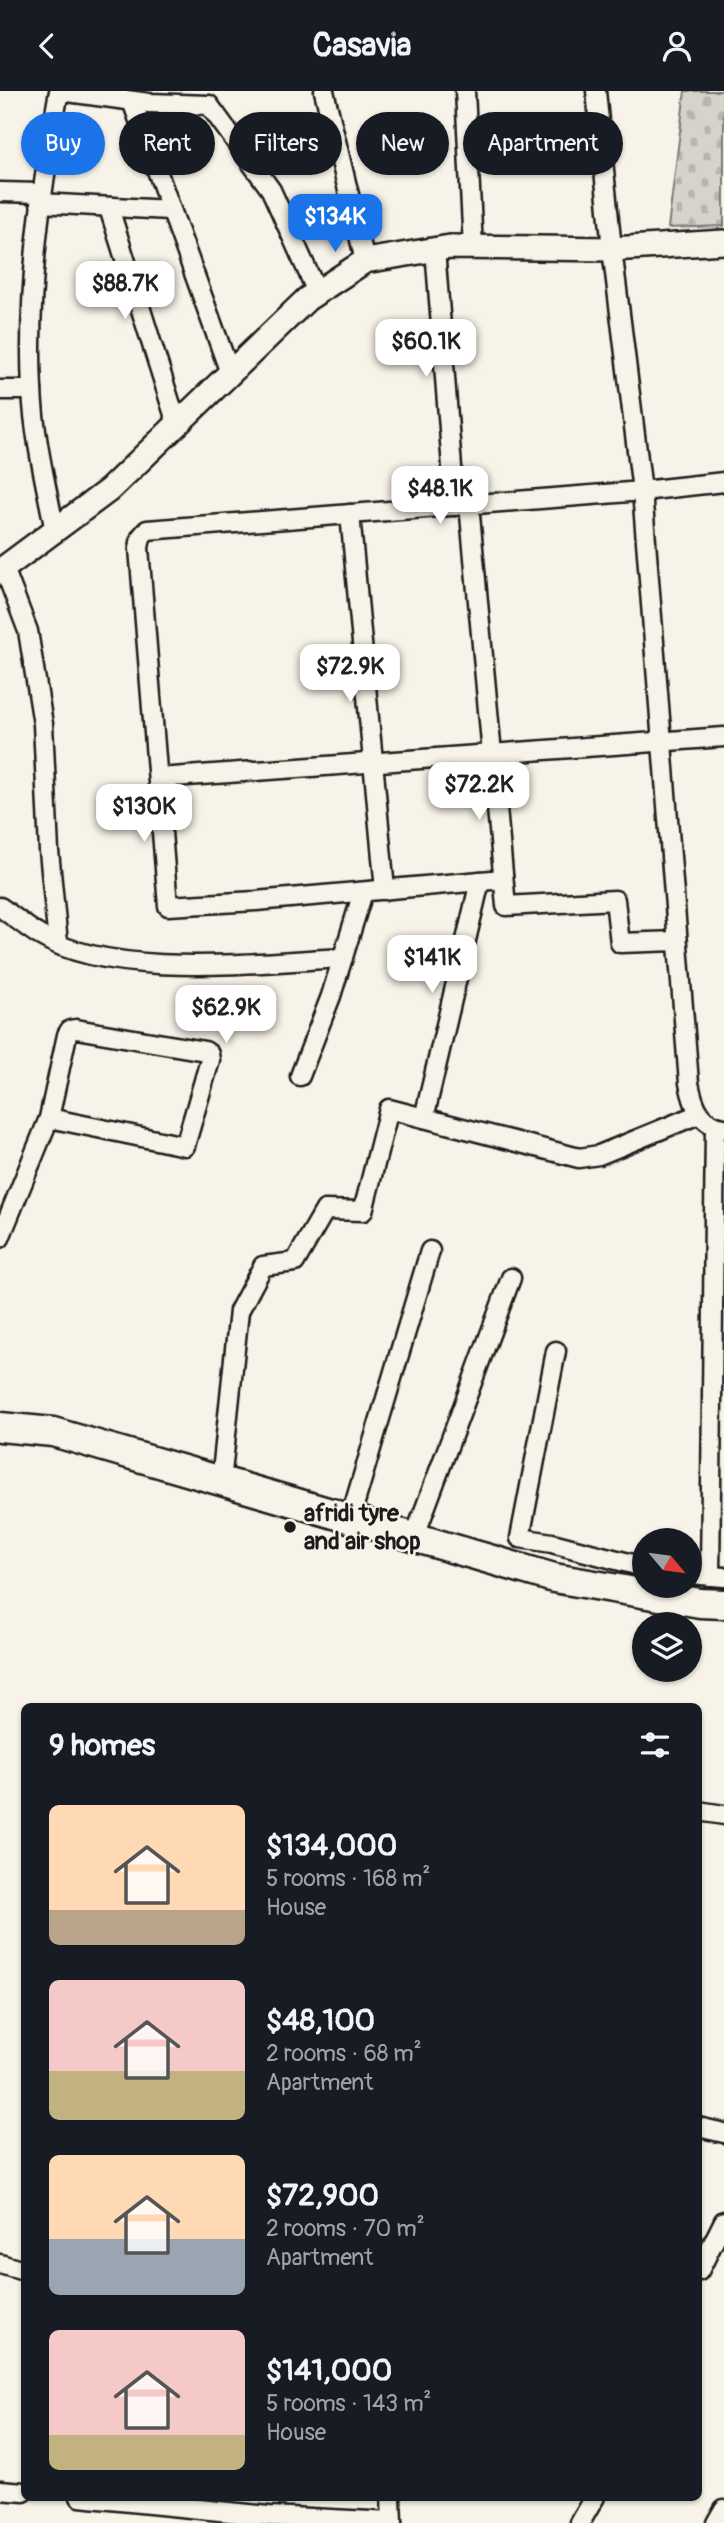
<!DOCTYPE html>
<html lang="en">
<head>
<meta charset="utf-8">
<style>
	body { margin:0; font-family:Pangolin,sans-serif; background:#20242c; color:#f1f3f6; height:100vh; display:flex; flex-direction:column; font-size:26px; white-space:nowrap }
	* { box-sizing:border-box; margin:0 }
	p { font-size:23px; color:#9ea1a6 }
	.icon { flex:none; width:38px; height:38px; fill:none; stroke:currentColor; stroke-width:2; stroke-linecap:round; stroke-linejoin:round }
	.map { position:relative; flex:1; overflow:hidden }
	.drawer { position:absolute; left:21px; top:1612px; width:681px; height:798px; display:flex; flex-direction:column; background:#171b24; border-radius:10px; box-shadow:0 2px 5px #0004 }
	.drawer>* { flex:none }
	.hud { position:absolute; left:21px; top:21px; width:682px; height:63px; display:flex; gap:14px }
	.needle { width:46px; rotate:119deg }
	.buttons { position:absolute; left:632px; top:1437px; display:grid; gap:14px }
	.buttons a { display:grid; place-items:center; width:70px; height:70px; border-radius:50%; background:#171b24; box-shadow:0 2px 5px #0004; font-size:35px }
	.price { position:absolute; translate:-50% -60px; padding:0 16px; border-radius:14px; background:#fff; color:#222; font-size:23px; line-height:46px; filter:drop-shadow(0 2px 4px #0008) }
	.price::after { content:''; position:absolute; left:50%; top:42px; width:21px; height:16px; margin-left:-10px; background:inherit; clip-path:polygon(0 0,100% 0,50% 100%) }
	.price.on { background:#1a73e8; color:#fff }
	ul { padding:0; list-style:none }
	li { display:flex; align-items:center; gap:21px; height:175px; padding:0 28px }
	li span { display:grid; place-items:center; flex:none; width:196px; height:140px; border-radius:10px; color:#555 }
	li>.icon { margin-inline-start:auto }
	span .icon { width:84px; height:84px; fill:#fffc; stroke-width:1 }
	li b { font-size:30px }
	h2 { display:flex; justify-content:space-between; align-items:center; height:84px; padding:0 28px; font-size:30px }
	.tag { padding:0 24px; border-radius:32px; background:#171b24; box-shadow:0 2px 5px #0004; font-size:24px; line-height:63px }
	.tag.on { background:#1a73e8; color:#fff }
	header { display:flex; justify-content:space-between; align-items:center; height:91px; padding:0 28px; background:#171b24; font-size:32px; font-weight:700 }
	.map>svg:first-child { display:block }
	.cemetery { fill:url(#cemetery-stones); stroke:#7a7874; stroke-width:2 }
	.lines { fill:none; stroke-linecap:round; stroke-linejoin:round }
	.minor-casing { stroke:#1c1c1c; stroke-width:23 }
	.tertiary-casing { stroke:#1c1c1c; stroke-width:28 }
	.primary-casing { stroke:#1c1c1c; stroke-width:33 }
	.minor { stroke:#f7f3e8; stroke-width:18 }
	.tertiary { stroke:#f7f3e8; stroke-width:23 }
	.primary { stroke:#f7f3e8; stroke-width:28 }
	.poi-dot { fill:#1c1c1c; stroke:#f7f3e8; stroke-width:2.5 }
	.labels { text-anchor:middle; dominant-baseline:central; stroke-width:5; stroke-linejoin:round; paint-order:stroke }
	.poi-label { font-size:24px; font-weight:bold; fill:#1c1c1c; stroke:#f7f3e8; text-anchor:start }
</style>
</head>
<body>
<header><svg class="icon" aria-label="back" viewBox="0 0 24 24"><path d="M15 5l-7 7 7 7"/></svg>Casavia<svg class="icon" aria-label="person" viewBox="0 0 24 24"><circle cx="12" cy="8" r="4"/><path d="M4 21q1-7 8-7t8 7"/></svg></header>
<div class="map">
<svg width="724" height="2432" viewBox="0 0 724 2432">
	<defs>
		<pattern id="cemetery-stones" width="16" height="16" patternUnits="userSpaceOnUse" patternTransform="scale(1.75)"><rect width="16" height="16" fill="#d7d3cb"/><path d="M2 7V4a2 2 0 0 1 4 0v3zM10 15v-3a2 2 0 0 1 4 0v3z" fill="#b8b5ae"/></pattern>
	</defs>
	<rect width="100%" height="100%" fill="#f7f3e8"/>
	<filter id="ink" filterUnits="userSpaceOnUse"><feTurbulence type="fractalNoise" baseFrequency=".0143" numOctaves="2"/><feDisplacementMap in="SourceGraphic" scale="14" xChannelSelector="R" yChannelSelector="G"/><feConvolveMatrix kernelMatrix="1 2 1 2 8 2 1 2 1" color-interpolation-filters="sRGB"/></filter>
	<g filter="url(#ink)">
		<polygon class="cemetery" points="685,0 724,0 724,135 668,137"/>
		<g class="lines">
			<g class="minor-casing">
				<g id="minor">
					<polyline points="60,0 149,12 209,14 271,99 317,201"/>
					<polyline points="324,0 365,170"/>
					<polyline points="465,0 473,156"/>
					<path d="M596,0L612,158L642,400L689,992C693,1013 700,1034 724,1037"/>
					<polyline points="132,10 230,282"/>
					<polyline points="0,101 41,102"/>
					<polyline points="40,112 169,119"/>
					<polyline points="109,117 177,333"/>
					<polyline points="435,158 455,415"/>
					<polyline points="0,299 32,299"/>
					<polyline points="469,413 506,815 615,809 620,852 677,850"/>
					<polyline points="350,423 385,799"/>
					<path d="M55,440C46,394 34,346 32,298C27,197 41,99 59,0"/>
					<polyline points="4,477 28,540 43,633 49,760 58,852"/>
					<polyline points="159,687 724,646"/>
					<polyline points="503,788 256,810 168,815 139,457 141,446 147,439 642,400 724,391"/>
					<path d="M0,816C13,825 26,836 39,844C113,889 258,871 343,867"/>
					<polyline points="300,985 331,905 363,801"/>
					<polyline points="424,1027 480,790"/>
					<polyline points="0,1147 49,1027 67,944 70,939 76,938 205,960 209,963 210,969 185,1055 49,1027"/>
					<polyline points="556,1260 520,1447 552,1452 644,1476"/>
					<polyline points="221,1391 239,1220 263,1175 295,1171 325,1119 363,1120 389,1018 579,1067 599,1064 699,1023"/>
					<polyline points="350,1428 430,1160"/>
					<polyline points="414,1447 511,1187"/>
					<polyline points="690,1483 724,1486"/>
					<polyline points="710,1485 715,1036"/>
					<polyline points="698,1720 724,1724"/>
					<polyline points="698,2036 724,2042"/>
					<polyline points="0,2173 24,2180"/>
					<polyline points="699,2180 724,2130"/>
					<polyline points="0,2399 24,2401"/>
					<polyline points="80,2406 269,2425 392,2431"/>
					<polyline points="391,2406 392,2432"/>
					<polyline points="580,2432 595,2406"/>
					<polyline points="716,2432 724,2418"/>
				</g>
			</g>
			<g class="tertiary-casing">
				<polyline id="tertiary" points="0,480 109,399 307,208 365,170 450,156 612,158 724,151"/>
			</g>
			<g class="primary-casing">
				<polyline id="primary" points="0,1336 53,1341 554,1487 700,1512 724,1513"/>
			</g>
			<use href="#minor" class="minor"/>
			<use href="#tertiary" class="tertiary"/>
			<use href="#primary" class="primary"/>
		</g>
	</g>
	<circle class="poi-dot" cx="290" cy="1436" r="7"/>
	<g class="labels">
		<g class="poi-label">
			<text x="304" y="1422">afridi tyre<tspan x="304" dy="28">and air shop</tspan></text>
		</g>
	</g>
</svg>
<div class="buttons">
<a><svg class="needle" viewBox="-14 -14 28 28"><path d="M0-13l5 13h-10z" fill="#e53935"/><path d="M0 13l5-13h-10z" fill="#9ea1a6"/></svg></a>
<a><svg class="icon" aria-label="layers" viewBox="0 0 24 24"><path d="M12 4l9 5-9 5-9-5zM3 14l9 5 9-5"/></svg></a>
</div>
<b class="price on" style="left:335px;top:163px">$134K</b>
<b class="price" style="left:125px;top:230px">$88.7K</b>
<b class="price" style="left:426px;top:288px">$60.1K</b>
<b class="price" style="left:440px;top:435px">$48.1K</b>
<b class="price" style="left:350px;top:613px">$72.9K</b>
<b class="price" style="left:479px;top:731px">$72.2K</b>
<b class="price" style="left:144px;top:753px">$130K</b>
<b class="price" style="left:432px;top:904px">$141K</b>
<b class="price" style="left:226px;top:954px">$62.9K</b>
<div class="hud">
<a class="tag on">Buy</a>
<a class="tag">Rent</a>
<a class="tag">Filters</a>
<a class="tag">New</a>
<a class="tag">Apartment</a>
</div>
<section class="drawer">
<h2>9 homes<svg class="icon" aria-label="filters" viewBox="0 0 24 24"><path d="M4 7h16M4 17h16"/><circle cx="9" cy="7" r="2"/><circle cx="15" cy="17" r="2"/></svg></h2>
<ul>
<li><span style="background:linear-gradient(#ffd9b3 75%,#b9a48a 0)"><svg class="icon" aria-label="home" viewBox="0 0 24 24"><path d="M3 11l9-7 9 7M6 9v11h12V9"/></svg></span><div><b>$134,000</b><p>5 rooms · 168 m²</p><p>House</p></div></li>
<li><span style="background:linear-gradient(#f6c9c9 65%,#c2b280 0)"><svg class="icon" aria-label="home" viewBox="0 0 24 24"><path d="M3 11l9-7 9 7M6 9v11h12V9"/></svg></span><div><b>$48,100</b><p>2 rooms · 68 m²</p><p>Apartment</p></div></li>
<li><span style="background:linear-gradient(#ffd9b3 60%,#9aa5b1 0)"><svg class="icon" aria-label="home" viewBox="0 0 24 24"><path d="M3 11l9-7 9 7M6 9v11h12V9"/></svg></span><div><b>$72,900</b><p>2 rooms · 70 m²</p><p>Apartment</p></div></li>
<li><span style="background:linear-gradient(#f6c9c9 75%,#c2b280 0)"><svg class="icon" aria-label="home" viewBox="0 0 24 24"><path d="M3 11l9-7 9 7M6 9v11h12V9"/></svg></span><div><b>$141,000</b><p>5 rooms · 143 m²</p><p>House</p></div></li>
</ul>
</section>
</div>
</body>
</html>
